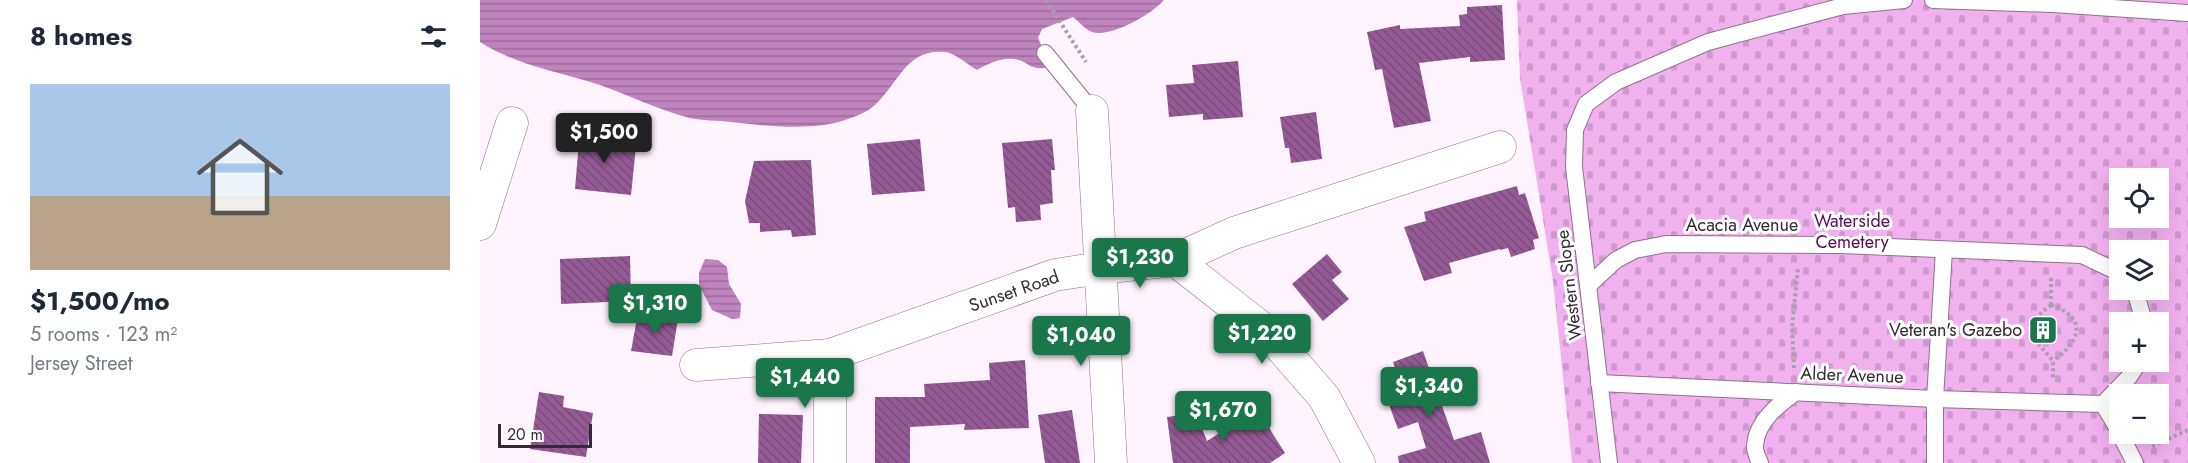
<!DOCTYPE html>
<html lang="en">
<head>
<meta charset="utf-8">
<style>
	body { margin:0; font-family:Jost,sans-serif; background:#f2f2f3; color:#1f2937; height:100vh; display:flex; flex-direction:column; font-size:22px; white-space:nowrap }
	* { box-sizing:border-box; margin:0 }
	p { font-size:20px; color:#747a83 }
	.icon { flex:none; width:33px; height:33px; fill:none; stroke:currentColor; stroke-width:2; stroke-linecap:round; stroke-linejoin:round }
	.map { position:relative; flex:1; overflow:hidden }
	.panel { display:flex; flex-direction:column; background:#fff; width:480px }
	.panel>* { flex:none }
	.tools { position:absolute; left:1629px; top:168px; display:grid; gap:12px }
	.tools a { display:grid; place-items:center; width:60px; height:60px; border-radius:0px; background:#fff; box-shadow:0 6px 24px #0002; font-size:30px }
	.scale { position:absolute; left:18px; bottom:15px; width:94px; box-sizing:border-box; padding-left:6px; border:3px solid #342934; border-top:0; font-size:16px; line-height:21px; white-space:nowrap; color:#342934; -webkit-text-stroke:4px #fff; paint-order:stroke }
	.price { position:absolute; translate:-50% -51px; padding:0 14px; border-radius:6px; background:#1a764b; color:#fff; font-size:20px; line-height:39px; filter:drop-shadow(0 2px 3px #0008) }
	.price::after { content:''; position:absolute; left:50%; top:36px; width:18px; height:14px; margin-left:-9px; background:inherit; clip-path:polygon(0 0,100% 0,50% 100%) }
	.price.active { background:#222; color:#fff }
	ul { padding:0; list-style:none }
	li { display:grid; align-content:center; gap:12px; height:318px; padding:0 30px }
	li span { display:grid; place-items:center; height:186px; border-radius:0px; color:#555 }
	li>.icon { margin-inline-start:auto }
	span .icon { width:108px; height:108px; fill:#fffc; stroke-width:1 }
	li b { font-size:26px }
	h2 { display:flex; justify-content:space-between; align-items:center; height:72px; padding:0 30px; font-size:26px }
	main { display:flex; flex:1; min-height:0 }
	.map>svg:first-child { display:block }
	.cemetery { fill:url(#cemetery-stones); fill-rule:evenodd }
	.water { fill:url(#water-rules) }
	.building { fill:url(#building-back-hatch) }
	.lines { fill:none; stroke-linecap:round; stroke-linejoin:round }
	.service-casing { stroke:#8d728c; stroke-width:18 }
	.minor-casing { stroke:#8d728c; stroke-width:33 }
	.path { stroke:#aa9faa; stroke-width:4; stroke-dasharray:3 3; stroke-linecap:butt }
	.service { stroke:#fff; stroke-width:16 }
	.minor { stroke:#fff; stroke-width:32 }
	.labels { text-anchor:middle; dominant-baseline:central; stroke-width:6; stroke-linejoin:round; paint-order:stroke }
	.park-label { font-size:18px; fill:#590c5b; stroke:#fff }
	.street-label { font-size:18px; fill:#342934; stroke:#fff }
	.poi-label { font-size:18px; fill:#342934; stroke:#fff; text-anchor:end }
</style>
</head>
<body>
<main>
<section class="panel">
<h2>8 homes<svg class="icon" aria-label="filters" viewBox="0 0 24 24"><path d="M4 7h16M4 17h16"/><circle cx="9" cy="7" r="2"/><circle cx="15" cy="17" r="2"/></svg></h2>
<ul>
<li><span style="background:linear-gradient(#a9c7e8 60%,#b9a48a 0)"><svg class="icon" aria-label="home" viewBox="0 0 24 24"><path d="M3 11l9-7 9 7M6 9v11h12V9"/></svg></span><div><b>$1,500/mo</b><p>5 rooms · 123 m²</p><p>Jersey Street</p></div></li>
</ul>
</section>
<div class="map">
<svg width="1708" height="463" viewBox="0 0 1708 463">
	<defs>
		<pattern id="cemetery-stones" width="16" height="16" patternUnits="userSpaceOnUse" patternTransform="scale(1.5)"><rect width="16" height="16" fill="#f1b1ef"/><path d="M2 7V4a2 2 0 0 1 4 0v3zM10 15v-3a2 2 0 0 1 4 0v3z" fill="#cf98ce"/></pattern>
		<pattern id="water-rules" width="6" height="5" patternUnits="userSpaceOnUse" patternTransform="scale(1.5)"><rect width="6" height="5" fill="#c183bf"/><path d="M0 2.5h6" fill="none" stroke="#9e6b9c"/></pattern>
		<pattern id="building-back-hatch" width="6" height="6" patternUnits="userSpaceOnUse" patternTransform="scale(1.5)"><rect width="6" height="6" fill="#955a95"/><path d="M-1 5l2 2M0 0l6 6M5-1l2 2" fill="none" stroke="#7a4a7a"/></pattern>
	</defs>
	<rect width="100%" height="100%" fill="#fff3fe"/>
	<path class="cemetery" d="M1037,0H1708V463H1092L1073,281L1040,78ZM1640,178H1678V218H1640ZM1640,250H1678V290H1640ZM1640,322H1678V362H1640ZM1640,394H1678V434H1640Z"/>
	<g class="water">
		<path d="M0,0H684C672,14 631,38 612,32C606,30 598,21 593,17L562,29L558,38L565,53L566,68C548,70 548,61 534,59C522,57 507,64 497,70C488,65 475,53 465,52C427,48 419,82 396,104C386,114 369,119 355,123C321,130 285,126 251,122C237,120 223,121 210,118C174,109 142,91 107,81C69,70 33,63 0,42Z"/>
		<polygon points="225,259 238,260 247,267 249,284 261,304 260,318 252,319 232,310 219,285 219,273"/>
	</g>
	<g class="building">
		<polygon points="1022,5 1025,60 990,62 990,57 939,63 951,121 914,128 902,69 895,70 887,32 920,25 920,29 980,26 979,15 987,14 987,7"/>
		<polygon points="758,61 763,117 723,120 723,114 689,117 686,85 714,83 712,65"/>
		<polygon points="836,112 842,159 811,163 809,148 805,148 800,117"/>
		<polygon points="100,129 131,132 130,144 156,146 151,195 95,189"/>
		<polygon points="440,139 445,191 392,195 387,144"/>
		<polygon points="572,139 575,170 571,170 573,203 560,205 561,220 536,222 535,207 528,208 522,143"/>
		<polygon points="331,160 336,235 312,237 311,230 280,232 280,223 269,223 265,201 274,161"/>
		<polygon points="1037,186 1039,195 1045,193 1059,238 1053,240 1055,249 1031,257 1028,248 1020,250 1020,249 969,263 972,273 944,281 924,227 946,221 944,212"/>
		<polygon points="847,254 862,272 852,280 869,299 843,321 812,284"/>
		<polygon points="150,256 151,301 81,304 80,259"/>
		<polygon points="158,313 198,319 192,356 151,351"/>
		<polygon points="943,351 974,440 1001,432 1010,463 919,463 918,456 946,448 938,422 918,429 905,394 922,387 913,362"/>
		<polygon points="545,360 549,428 484,430 485,424 430,427 430,463 395,463 395,397 445,397 444,384 510,380 509,363"/>
		<polygon points="59,392 84,396 83,407 113,413 106,457 50,449"/>
		<polygon points="777,409 805,453 790,463 693,463 687,417 716,413 727,441"/>
		<polygon points="592,410 600,463 565,463 558,415"/>
		<polygon points="279,414 323,415 321,463 278,463"/>
	</g>
	<g class="lines">
		<g class="service-casing">
			<g id="service">
				<polyline points="1453,0 1572,4 1708,13"/>
				<polyline points="565,53 612,111"/>
				<polyline points="1109,285 1136,260 1155,250 1186,244 1361,245 1602,255 1640,273"/>
				<polyline points="1651,290 1657,297 1664,322"/>
				<polyline points="1119,383 1455,399 1623,404"/>
				<polyline points="1623,404 1649,377 1659,362"/>
				<polyline points="1623,404 1640,432"/>
				<polyline points="1640,434 1655,463"/>
				<polyline points="1129,463 1094,167 1095,130 1106,104 1136,82 1228,42 1363,6 1424,0"/>
				<path d="M1280,463C1278,458 1274,450 1275,445C1277,421 1298,405 1316,392"/>
				<polyline points="1455,463 1455,399 1464,250"/>
			</g>
		</g>
		<g class="minor-casing">
			<g id="minor">
				<polyline points="612,111 631,463"/>
				<polyline points="0,224 32,123"/>
				<polyline points="695,260 788,333 844,397 879,463"/>
				<polyline points="350,355 350,463"/>
				<polyline points="216,365 350,355 575,275 620,268 695,260 754,233 1020,147"/>
			</g>
		</g>
		<g class="path">
			<polyline points="566,0 606,62"/>
			<polyline points="1571,305 1562,312 1552,324 1556,341 1573,361 1573,380"/>
			<path d="M1571,305C1609,318 1600,342 1573,361"/>
			<polyline points="1571,305 1571,278"/>
			<polyline points="1314,368 1312,328 1318,268"/>
			<polyline points="1672,446 1708,430"/>
		</g>
		<use href="#service" class="service"/>
		<use href="#minor" class="minor"/>
	</g>
	<defs>
		<g id="building-square" transform="scale(1.5)"><rect x="-9" y="-9" width="18" height="18" rx="4" fill="#1a764b" stroke="#fff"/><path d="M-4-6H4V6H1V3H-1V6H-4ZM-2.5-4.3h1.7v1.8h-1.7ZM.8-4.3h1.7v1.8H.8ZM-2.5-1h1.7V.8h-1.7ZM.8-1h1.7V.8H.8Z" fill="#fff"/></g>
	</defs>
	<g fill-rule="evenodd">
		<use href="#building-square" x="1563" y="330"/>
	</g>
	<g class="labels">
		<g class="park-label">
			<text x="1372" y="221">Waterside<tspan x="1372" dy="21">Cemetery</tspan></text>
		</g>
		<g class="street-label">
			<text x="1262" y="225">Acacia Avenue</text>
			<text transform="translate(1089 285) rotate(-97)">Western Slope</text>
			<text transform="translate(534 291) rotate(-19)">Sunset Road</text>
			<text transform="translate(1372 375) rotate(2)">Alder Avenue</text>
		</g>
		<g class="poi-label">
			<text x="1542" y="330">Veteran's Gazebo</text>
		</g>
	</g>
</svg>
<div class="tools">
<a><svg class="icon" aria-label="locate" viewBox="0 0 24 24"><circle cx="12" cy="12" r="6"/><path d="M12 2v4M12 18v4M2 12h4M18 12h4"/></svg></a>
<a><svg class="icon" aria-label="layers" viewBox="0 0 24 24"><path d="M12 4l9 5-9 5-9-5zM3 14l9 5 9-5"/></svg></a>
<a>+</a>
<a>−</a>
</div>
<div class="scale">20 m</div>
<b class="price active" style="left:124px;top:164px">$1,500</b>
<b class="price" style="left:660px;top:289px">$1,230</b>
<b class="price" style="left:175px;top:335px">$1,310</b>
<b class="price" style="left:782px;top:365px">$1,220</b>
<b class="price" style="left:601px;top:367px">$1,040</b>
<b class="price" style="left:325px;top:409px">$1,440</b>
<b class="price" style="left:949px;top:418px">$1,340</b>
<b class="price" style="left:743px;top:442px">$1,670</b>
</div>
</main>
</body>
</html>
